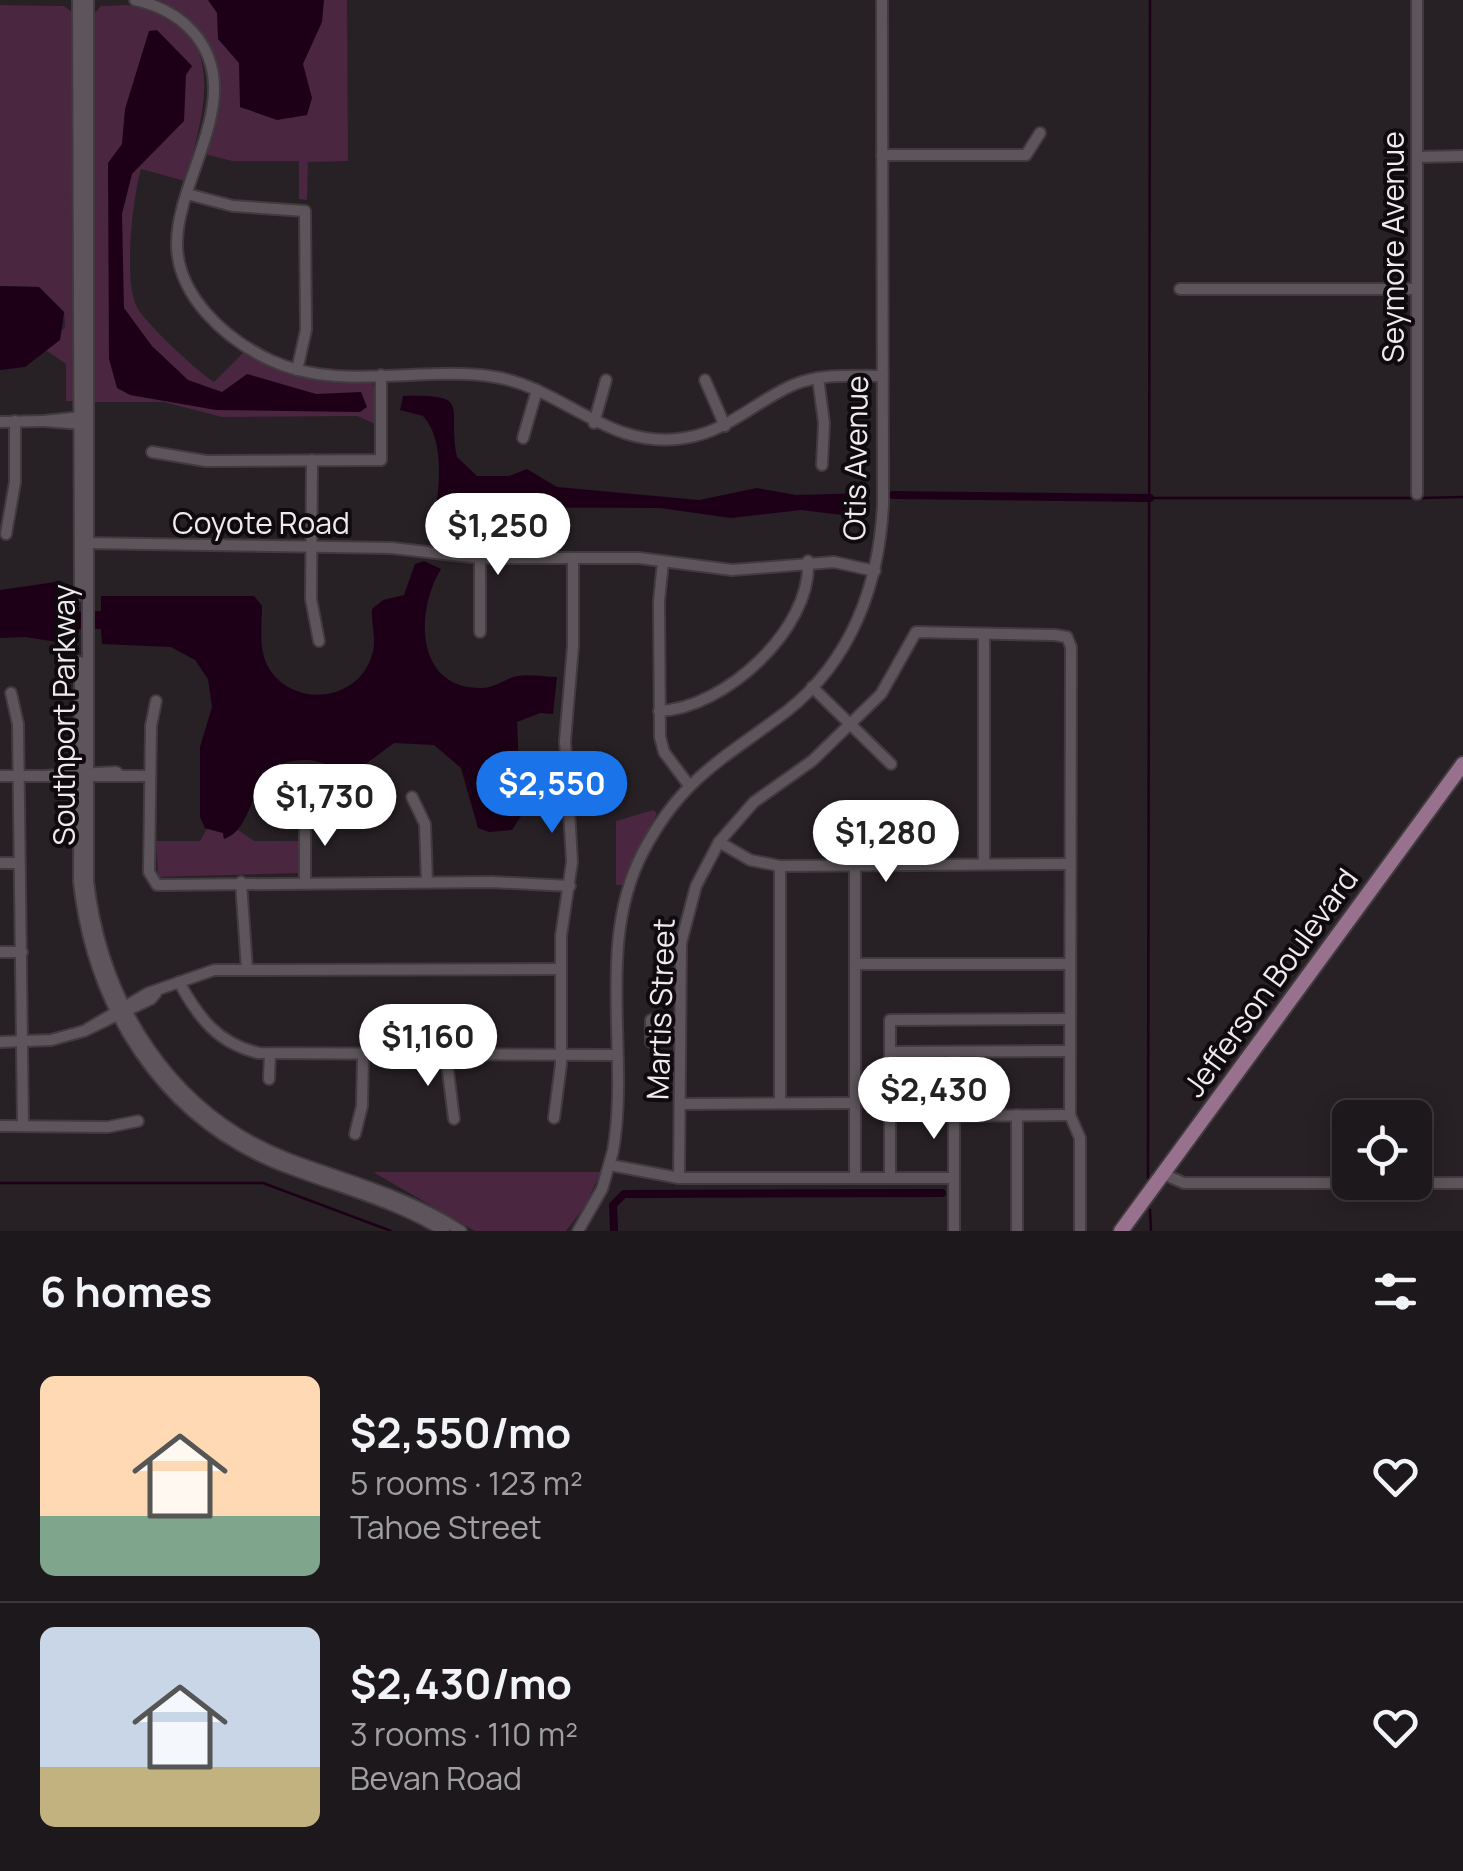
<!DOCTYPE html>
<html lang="en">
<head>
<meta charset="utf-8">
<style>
	body { margin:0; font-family:Manrope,sans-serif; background:#252125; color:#f1f3f6; height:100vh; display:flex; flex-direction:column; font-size:38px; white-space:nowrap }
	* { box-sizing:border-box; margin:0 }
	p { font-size:32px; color:#a0a0a3 }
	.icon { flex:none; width:55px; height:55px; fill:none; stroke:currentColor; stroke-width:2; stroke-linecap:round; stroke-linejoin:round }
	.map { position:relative; height:1231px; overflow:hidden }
	.side { display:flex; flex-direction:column; background:#1d181c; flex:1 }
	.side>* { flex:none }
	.controls { position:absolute; left:1332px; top:1100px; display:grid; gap:20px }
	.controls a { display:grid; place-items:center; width:100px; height:100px; border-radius:15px; background:#1d181c; box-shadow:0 5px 25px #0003,0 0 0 2px #3b373b; font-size:50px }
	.price { position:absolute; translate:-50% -85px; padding:0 22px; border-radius:35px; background:#fff; color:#222; font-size:32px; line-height:65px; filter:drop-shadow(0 2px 5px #0008) }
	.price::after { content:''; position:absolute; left:50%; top:60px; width:30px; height:22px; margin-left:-15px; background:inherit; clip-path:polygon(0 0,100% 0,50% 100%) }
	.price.active { background:#1a73e8; color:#fff }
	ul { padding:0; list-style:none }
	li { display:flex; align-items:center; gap:30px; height:250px; padding:0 40px }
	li+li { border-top:2px solid #3b373b }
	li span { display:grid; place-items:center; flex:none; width:280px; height:200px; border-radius:15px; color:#555 }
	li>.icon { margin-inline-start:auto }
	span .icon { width:120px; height:120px; fill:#fffc; stroke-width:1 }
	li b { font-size:42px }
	h2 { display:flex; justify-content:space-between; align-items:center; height:120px; padding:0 40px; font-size:42px }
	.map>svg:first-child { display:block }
	.green { fill:#4a2641 }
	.water { fill:#1d0017 }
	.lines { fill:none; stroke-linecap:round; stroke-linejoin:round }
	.stream { stroke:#1d0017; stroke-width:2.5 }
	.canal { stroke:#1d0017; stroke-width:8 }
	.minor-casing { stroke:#413a3f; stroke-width:14 }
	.major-casing { stroke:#413a3f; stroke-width:18 }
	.minor { stroke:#5d555b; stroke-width:10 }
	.major { stroke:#97718d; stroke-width:14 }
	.labels { text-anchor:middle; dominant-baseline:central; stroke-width:8; stroke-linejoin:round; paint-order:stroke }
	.street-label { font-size:30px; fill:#efeaed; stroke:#0e0a0d }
</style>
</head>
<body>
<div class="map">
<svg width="1463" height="1231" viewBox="0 0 1463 1231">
	<rect width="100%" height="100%" fill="#272025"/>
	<g class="green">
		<path d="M159,0H347L348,161L308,162L307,200L299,199V161H232L205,154C223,89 230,34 159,0Z"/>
		<polygon points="0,5 64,6 73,13 74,401 66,401 66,364 44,349 65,327 64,312 39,287 0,286"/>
		<path d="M127,5C233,23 206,107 185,181L141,169C133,197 123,281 137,307C145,323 198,372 214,382L244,352L301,377L370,381L375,387V424L357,416L222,417L164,402H92V16L101,6Z"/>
		<polygon points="653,810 657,813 622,885 616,885 616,821"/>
		<polygon points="207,829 223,833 224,839 238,830 254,841 299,841 298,873 158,877 156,841 200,841"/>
		<polygon points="373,1172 601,1172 585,1206 566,1231 475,1231"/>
	</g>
	<g class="water">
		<polygon points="208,0 324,0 322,22 303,64 312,98 307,115 277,120 240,107 239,63 218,39 217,13"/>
		<polygon points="157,30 192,66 186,75 184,121 132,174 122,214 124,308 152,346 188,380 222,392 247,374 316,394 361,392 367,407 360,412 216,410 130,395 117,388 109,359 108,163 122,144 125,109 149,31"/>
		<polygon points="0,286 39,287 64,312 60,340 25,367 0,370"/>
		<path d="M403,396C475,394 446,407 457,457L477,476H509L527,469L557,487L699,500L757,488L796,495L869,493V512L851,516L801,510L731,518L660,508L454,507L450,509L443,538L431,535C438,502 448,443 423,416L400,410Z"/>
		<path d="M424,561L441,569C415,611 415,689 481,688C496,688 505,678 518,676C529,674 545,677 557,677L553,714L540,713L517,722L521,816L512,830L489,832L478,828L461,768L434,745L394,743L352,774C336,773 325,760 307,760C245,758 260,827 224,839L223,833L205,828L200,817V747L212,707L208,679L195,660L171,647L102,644L101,629H65L64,643L25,637L0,638V590L62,581L65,612L101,611V596H254L262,606C262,623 259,643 265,660C284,708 357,706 372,655C377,640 371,625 372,609L383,600L404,595L415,564Z"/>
	</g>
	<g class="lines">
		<g class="stream">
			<polyline points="1151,498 1413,498"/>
			<polyline points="1421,498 1463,497"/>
			<polyline points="1148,1178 1150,0"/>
			<polyline points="0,1183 263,1183 391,1231"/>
			<polyline points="1150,1210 1151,1231"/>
		</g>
		<g class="canal">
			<polyline points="893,495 1150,498"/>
			<polyline points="614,1231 613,1205 624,1194 942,1193"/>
		</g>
		<g class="minor-casing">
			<g id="minor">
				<polyline points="78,0 80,595"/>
				<path d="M88,0V881C102,1002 169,1112 286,1158C346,1181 406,1195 461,1231"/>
				<path d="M135,0C158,5 178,15 193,32C248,94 178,175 177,242C176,295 225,339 270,360C340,393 422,365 495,377C564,388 609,451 685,438C727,432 756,401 793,385C821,373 853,376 883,376"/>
				<polyline points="882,155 1026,155 1040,133"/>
				<polyline points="1418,157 1463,156"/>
				<polyline points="187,194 233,206 305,211 306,330 297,370"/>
				<polyline points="1180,289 1416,289"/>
				<polyline points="818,378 824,423 822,465"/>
				<polyline points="705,380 725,426"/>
				<polyline points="0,422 44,421"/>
				<polyline points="594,423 606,380"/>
				<polyline points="81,424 44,421 82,417"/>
				<polyline points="523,438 537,390"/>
				<polyline points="152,452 206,461 381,460 381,375"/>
				<polyline points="312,460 311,599 319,641"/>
				<polyline points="1417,494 1417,0"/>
				<polyline points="6,534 15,482 15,421"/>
				<polyline points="85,543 392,548 480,558 639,558 732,570 834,562 875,571"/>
				<polyline points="480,558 480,632"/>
				<polyline points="663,562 659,601 660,737 664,752 688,784"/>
				<polyline points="984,636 984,864"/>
				<path d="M80,662L79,882C93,1006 160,1117 281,1165C337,1187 393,1200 444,1231"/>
				<polyline points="812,687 891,764"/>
				<polyline points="11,693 18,724 23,1126"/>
				<polyline points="156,701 151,726 149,872 157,885 492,882 570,886"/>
				<path d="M659,711C724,709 812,629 808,561"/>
				<polyline points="0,776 43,776"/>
				<polyline points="121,776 116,772 43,776 150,776"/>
				<polyline points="412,797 425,824 427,882"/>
				<polyline points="305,817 305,882"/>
				<polyline points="719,842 750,860 780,866 1070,864"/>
				<polyline points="0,863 17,863"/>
				<polyline points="855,865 855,1178"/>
				<polyline points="241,882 247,969"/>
				<polyline points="0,952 22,952"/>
				<polyline points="856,964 1070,964"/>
				<path d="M179,982C198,1017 218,1044 259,1053L616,1055"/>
				<polyline points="156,993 151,999 84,1031 148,993 214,970 561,969"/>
				<polyline points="651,1032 680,1032"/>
				<polyline points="0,1042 51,1040 84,1031"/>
				<polyline points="651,1042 651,1020"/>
				<polyline points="890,1052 1070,1051"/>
				<polyline points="954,1052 954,1231"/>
				<polyline points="446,1055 454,1119"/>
				<polyline points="269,1079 270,1054"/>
				<polyline points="780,1103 780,866"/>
				<polyline points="680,1104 855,1103"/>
				<polyline points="1017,1115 1017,1231"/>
				<polyline points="1070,1115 1080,1138 1080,1231"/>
				<polyline points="954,1116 1070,1115"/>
				<polyline points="554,1118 561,1064 561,936 572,862 565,741 573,646 573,558"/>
				<polyline points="0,1126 108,1127 138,1121"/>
				<polyline points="355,1134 362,1106 363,1055"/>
				<polyline points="610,1165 679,1178 954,1178"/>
				<polyline points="1163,1174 1184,1183 1463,1183"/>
				<polyline points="679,1178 681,943 696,886 719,842 754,802 812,761 881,694 916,632 1055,635 1067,637 1071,647 1070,1115"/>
				<polyline points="890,1178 890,1020 1070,1019"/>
				<path d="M578,1231L602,1189L613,1151C630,1053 595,944 643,852C682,777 724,759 787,711C852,660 879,584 883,505L882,0"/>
			</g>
		</g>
		<g class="major-casing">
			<polyline id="major" points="1121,1231 1463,764"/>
		</g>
		<use href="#minor" class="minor"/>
		<use href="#major" class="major"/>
	</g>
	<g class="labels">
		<g class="street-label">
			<text transform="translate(1392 247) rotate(-90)">Seymore Avenue</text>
			<text transform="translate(855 458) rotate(-89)">Otis Avenue</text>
			<text x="261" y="522">Coyote Road</text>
			<text transform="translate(63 715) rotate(-90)">Southport Parkway</text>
			<text transform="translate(1270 982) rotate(-54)">Jefferson Boulevard</text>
			<text transform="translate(660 1009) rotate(-88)">Martis Street</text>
		</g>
	</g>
</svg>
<div class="controls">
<a><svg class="icon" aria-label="locate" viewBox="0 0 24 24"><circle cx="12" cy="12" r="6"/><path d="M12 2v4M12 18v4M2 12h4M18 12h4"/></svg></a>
</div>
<b class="price" style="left:498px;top:578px">$1,250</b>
<b class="price active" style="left:552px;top:836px">$2,550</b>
<b class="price" style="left:325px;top:849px">$1,730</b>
<b class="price" style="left:886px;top:885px">$1,280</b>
<b class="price" style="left:428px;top:1089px">$1,160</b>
<b class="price" style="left:934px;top:1142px">$2,430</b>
</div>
<section class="side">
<h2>6 homes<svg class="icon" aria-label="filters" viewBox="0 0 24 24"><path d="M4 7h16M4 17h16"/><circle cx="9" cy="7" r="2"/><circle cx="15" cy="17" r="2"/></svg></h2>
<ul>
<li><span style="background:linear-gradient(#ffd9b3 70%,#7fa58c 0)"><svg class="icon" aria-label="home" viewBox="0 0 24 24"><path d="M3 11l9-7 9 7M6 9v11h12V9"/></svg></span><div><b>$2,550/mo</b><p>5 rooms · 123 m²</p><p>Tahoe Street</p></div><svg class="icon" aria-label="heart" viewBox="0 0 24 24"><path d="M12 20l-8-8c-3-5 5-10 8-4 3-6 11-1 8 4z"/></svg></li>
<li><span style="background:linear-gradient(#c9d6e8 70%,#c2b280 0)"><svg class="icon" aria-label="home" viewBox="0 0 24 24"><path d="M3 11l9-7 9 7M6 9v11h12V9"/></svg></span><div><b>$2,430/mo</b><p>3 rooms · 110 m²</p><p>Bevan Road</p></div><svg class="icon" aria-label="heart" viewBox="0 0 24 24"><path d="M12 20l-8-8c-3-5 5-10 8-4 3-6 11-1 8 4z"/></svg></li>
</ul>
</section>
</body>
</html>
